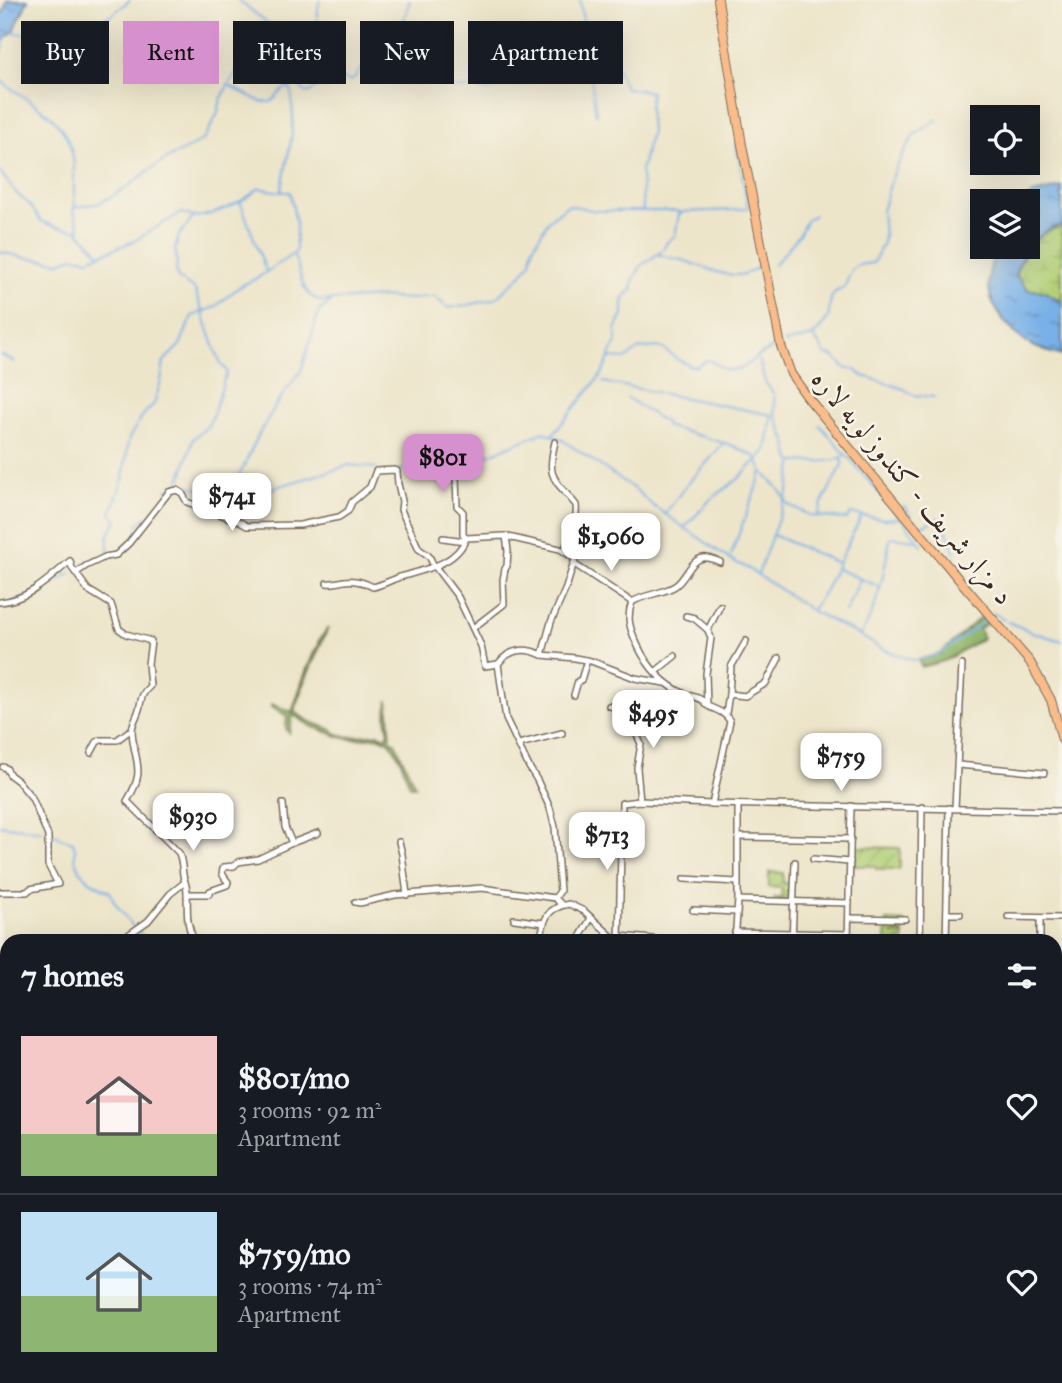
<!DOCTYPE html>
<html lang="en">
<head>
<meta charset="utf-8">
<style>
	body { margin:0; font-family:"IM FELL Great Primer",Amiri,serif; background:#242831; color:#f1f3f6; height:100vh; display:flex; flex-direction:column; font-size:26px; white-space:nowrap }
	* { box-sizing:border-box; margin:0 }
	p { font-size:23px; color:#9ea1a6 }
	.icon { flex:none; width:38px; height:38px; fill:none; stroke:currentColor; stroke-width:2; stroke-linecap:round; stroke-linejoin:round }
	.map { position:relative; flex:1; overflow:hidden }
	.panel { position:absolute; left:0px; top:934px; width:1062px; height:450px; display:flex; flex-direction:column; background:#171b24; border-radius:21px 21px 0 0; box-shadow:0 7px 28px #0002 }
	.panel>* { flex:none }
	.hud { position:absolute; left:21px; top:21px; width:700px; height:63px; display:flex; gap:14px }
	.controls { position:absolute; left:970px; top:105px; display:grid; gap:14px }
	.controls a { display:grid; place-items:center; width:70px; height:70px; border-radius:0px; background:#171b24; box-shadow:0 7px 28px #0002; font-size:35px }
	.price { position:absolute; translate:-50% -60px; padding:0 16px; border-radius:14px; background:#fff; color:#222; font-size:23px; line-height:46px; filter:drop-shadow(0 2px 4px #0008) }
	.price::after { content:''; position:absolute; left:50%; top:42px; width:21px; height:16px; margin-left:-10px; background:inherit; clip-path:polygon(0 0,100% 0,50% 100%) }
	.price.active { background:#d690ce; color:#111 }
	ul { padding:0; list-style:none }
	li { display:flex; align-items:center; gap:21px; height:175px; padding:0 21px }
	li+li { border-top:2px solid #363941 }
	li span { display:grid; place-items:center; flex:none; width:196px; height:140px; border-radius:0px; color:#555 }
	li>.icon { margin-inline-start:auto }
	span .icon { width:84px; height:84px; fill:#fffc; stroke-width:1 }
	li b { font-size:30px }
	h2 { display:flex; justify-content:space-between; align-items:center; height:84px; padding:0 21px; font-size:30px }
	.chip { padding:0 24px; border-radius:0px; background:#171b24; box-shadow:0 7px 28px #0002; font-size:24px; line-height:63px }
	.chip.active { background:#d690ce; color:#111 }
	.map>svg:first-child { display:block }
	.built { fill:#f4d3c1 }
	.forest { fill:url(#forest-crowns); stroke:#646e43; stroke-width:2 }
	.wetland { fill:url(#wetland-marsh); stroke:#767d4a; stroke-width:2 }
	.garden { fill:url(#garden-furrows); stroke:#767d4a; stroke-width:2 }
	.water { fill:url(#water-ripples); stroke:#5a6d82; stroke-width:2 }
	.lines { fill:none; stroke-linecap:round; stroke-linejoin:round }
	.stream { stroke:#78b0e7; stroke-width:2 }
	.minor-casing { stroke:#796b5a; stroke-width:8 }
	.major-casing { stroke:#796b5a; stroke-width:10 }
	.highway-casing { stroke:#796b5a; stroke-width:12 }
	.minor { stroke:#fff; stroke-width:5 }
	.major { stroke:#f9bc8a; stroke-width:8 }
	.highway { stroke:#f9bc8a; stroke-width:10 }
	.labels { text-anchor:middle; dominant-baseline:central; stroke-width:5; stroke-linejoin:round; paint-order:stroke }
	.street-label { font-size:28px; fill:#3b2a1e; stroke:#f7f3e8 }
</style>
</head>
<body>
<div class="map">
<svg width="1062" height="1383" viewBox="0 0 1062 1383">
	<defs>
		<pattern id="forest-crowns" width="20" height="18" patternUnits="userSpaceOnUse" patternTransform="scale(1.75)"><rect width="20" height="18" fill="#8db268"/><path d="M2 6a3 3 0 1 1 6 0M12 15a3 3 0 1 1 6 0" fill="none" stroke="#749155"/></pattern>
		<pattern id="wetland-marsh" width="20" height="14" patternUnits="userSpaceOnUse" patternTransform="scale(1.75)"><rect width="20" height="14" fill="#b2d077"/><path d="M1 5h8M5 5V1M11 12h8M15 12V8" fill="none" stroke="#9ab366"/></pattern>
		<pattern id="garden-furrows" width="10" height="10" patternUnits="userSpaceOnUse" patternTransform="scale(1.75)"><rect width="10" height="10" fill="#b2d077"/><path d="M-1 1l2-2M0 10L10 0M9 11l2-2" fill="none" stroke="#9ab366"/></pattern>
		<pattern id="water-ripples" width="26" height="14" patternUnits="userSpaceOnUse" patternTransform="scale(1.75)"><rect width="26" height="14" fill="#78b0e7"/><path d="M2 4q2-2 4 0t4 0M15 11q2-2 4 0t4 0" fill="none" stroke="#648fbb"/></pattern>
	</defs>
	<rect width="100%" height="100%" fill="#f7f3e8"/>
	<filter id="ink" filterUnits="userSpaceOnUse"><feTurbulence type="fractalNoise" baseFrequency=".0143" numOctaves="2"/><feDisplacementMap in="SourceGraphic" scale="14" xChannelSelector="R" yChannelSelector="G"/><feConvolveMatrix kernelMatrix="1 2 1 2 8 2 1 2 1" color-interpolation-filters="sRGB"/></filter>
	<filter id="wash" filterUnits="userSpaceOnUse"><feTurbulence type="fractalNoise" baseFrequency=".00686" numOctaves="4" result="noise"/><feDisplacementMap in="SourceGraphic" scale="28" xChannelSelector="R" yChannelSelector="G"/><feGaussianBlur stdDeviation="1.57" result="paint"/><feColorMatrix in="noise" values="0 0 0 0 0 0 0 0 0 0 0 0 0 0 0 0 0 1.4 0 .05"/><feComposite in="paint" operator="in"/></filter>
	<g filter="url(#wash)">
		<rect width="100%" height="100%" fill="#ede5ca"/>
		<polygon class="built" points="651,1377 851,1377 849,1383 650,1383"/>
		<g class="forest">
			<polygon points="981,617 987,623 979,629 983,638 944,661 921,667 919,660 941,653"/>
			<path d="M328,628L304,683L294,712L311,722L330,729L337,734L350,737L378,734L386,737L389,732L386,718L388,700L391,741L395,742L415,786H410L400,758L390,742L380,737L354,739L343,738L311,726L293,715L289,733L286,729L287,716L271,707V704L292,712C298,696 302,680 309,664C313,656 313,651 320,644L318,642Z"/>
		</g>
		<path class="wetland" d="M1062,226V302L1043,291L1028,290L1015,274C1024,252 1037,231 1062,226Z"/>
		<g class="garden">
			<polygon points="856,847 900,848 900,868 898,869 876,869 875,866 856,866 854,865 854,848"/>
			<polygon points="769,872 783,873 783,883 790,883 791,894 787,894 791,895 791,898 786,898 785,901 774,900 774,898 781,898 782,888 769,887"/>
			<polygon points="887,921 905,922 904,933 898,932 898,930 896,930 896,933 891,934 904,935 904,941 886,942"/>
		</g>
		<g class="water">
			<polygon points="7,0 28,0 14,31 0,42 0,15 4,11"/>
			<path d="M1062,187V225C1037,231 1024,251 1015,274L1028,290L1043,291L1062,302V356C1052,353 1041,350 1031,345C1013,335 993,311 989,290C987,275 992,261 995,247H1027V201H1023L1033,194Z"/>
		</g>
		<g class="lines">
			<g class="stream">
				<path d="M238,0L279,32L288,33L312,43C320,28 315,13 320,0"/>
				<polyline points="580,0 596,114"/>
				<polyline points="13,32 40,37 79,31 112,15 130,0"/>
				<polyline points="587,48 605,50 617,68 624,86 627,88 651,92 649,108 651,131 641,171 643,209"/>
				<polyline points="0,58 6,36"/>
				<polyline points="395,70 394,65 389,59 389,53 380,26 402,27 410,0"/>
				<path d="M0,80C29,104 66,114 73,157C75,174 73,190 75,207"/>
				<path d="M230,86L261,102H271C280,94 283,87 296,84L307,93C318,90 327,74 339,77C343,78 347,80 351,81L354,79L360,70L372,65L387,74L395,71C414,75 431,83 449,87C461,90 473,85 487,91C505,84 525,86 543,78C559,71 570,58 588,54"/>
				<polyline points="0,172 17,194 30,205 41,221 57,227 75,230"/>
				<polyline points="240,201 266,271"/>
				<polyline points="0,252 27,258 60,262 73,257 89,259 134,241 179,214 183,213 193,217"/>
				<path d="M658,254C667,258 676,258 685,261C699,265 724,277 738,275C746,275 751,270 758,268"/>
				<path d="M101,255L77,230L80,229L73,209L75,207L96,204L109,198L129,186L149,170L172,156L185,150L204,139L217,115L221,99L228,85L240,67L242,62L252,53L273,26L286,61L288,86L291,91L292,99L293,119L291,141L281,192H290L296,224V252L259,277L239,287L215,307L192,316L180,345L164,361L161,381L154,404L143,415L129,438L123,479L111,513L117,521C108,532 106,539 109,554"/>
				<path d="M294,256C302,273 299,294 320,301L381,297L412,299L424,297H435L448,308L456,307"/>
				<polyline points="774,265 799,235 806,221 814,215"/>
				<polyline points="459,307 495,299 522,274 531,262 533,247 549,220 568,205 597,211 678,211 680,213"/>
				<polyline points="813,336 826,355 833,356 845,368 854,369 861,375 904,389 914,395 934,397"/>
				<path d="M785,343L813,336C818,331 825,324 828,317C832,303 826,294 844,288C853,268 849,265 873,263L883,243L884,235L882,211L892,178L901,158L914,135L937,120"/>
				<polyline points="0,355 15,362"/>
				<polyline points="610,358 625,359 639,349 658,347 664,349 677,359 691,366 697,366 705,361 709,360 726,370 736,370 741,369 760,355 777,346"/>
				<path d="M759,360L765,382L774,394L775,414L787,443L791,460L793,462C811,460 829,465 846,455"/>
				<polyline points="603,382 772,415"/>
				<polyline points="627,398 666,423 665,426 731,445 756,457 762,471 779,489 788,504 793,507 812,516 847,519 851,514 884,519 902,518"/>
				<polyline points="820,425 902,519 922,545"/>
				<polyline points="553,434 602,374 616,342 616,329 623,315 623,303 625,296 632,290 634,278 641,266 663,250 667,242 675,236 679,214 683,212 734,210 748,208 736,144"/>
				<polyline points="398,469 438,471 445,465 481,458 544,432 561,439 636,490 652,505 731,560 749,569 814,612 861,636 880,648 912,660 919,660 941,653 986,620"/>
				<path d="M179,485L193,439L208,426L213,415L224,380L227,374V371L221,364L215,349L195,290L178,278L176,272L177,261L175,249L179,235L194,217C214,216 244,202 259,188L280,192"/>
				<polyline points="167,490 175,485 189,486 218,493 255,495 276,487 338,469 349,465 378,468"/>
				<polyline points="233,494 240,474 260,432 279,400 301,371 319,311 332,300"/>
				<polyline points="904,506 912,517"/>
				<polyline points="665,514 688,483 711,458 723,443"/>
				<polyline points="818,517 822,503 842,465 842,459"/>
				<polyline points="684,527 688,524 710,500 738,479 766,451 772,416"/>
				<polyline points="920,527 938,518 945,527 955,554"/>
				<polyline points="136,531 139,523 147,516"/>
				<polyline points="773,535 838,563"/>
				<polyline points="731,555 762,472"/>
				<polyline points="85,564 98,557"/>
				<polyline points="835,568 880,587"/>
				<polyline points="758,574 788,492 793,464"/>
				<polyline points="0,606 35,595 41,590 71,573"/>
				<polyline points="812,610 825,590 861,517"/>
				<polyline points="845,612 860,580"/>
				<polyline points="993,614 994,613 1004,620"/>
				<polyline points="1008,622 1035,633 1062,641"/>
				<path d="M861,634C879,605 884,572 890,539L892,537L916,540"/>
				<polyline points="0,825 44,831"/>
				<polyline points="48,834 58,835 60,838 73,842 75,848 75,859 79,869 90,881 110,892 115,903 134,928"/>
				<polyline points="139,931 143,937 143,942"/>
				<polyline points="533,942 534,938"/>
				<polyline points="611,1383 612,1377"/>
				<polyline points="795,1383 796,1377"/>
			</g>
		</g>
	</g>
	<g filter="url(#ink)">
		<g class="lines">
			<g class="minor-casing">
				<g id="minor">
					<path d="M555,442C546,479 554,478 576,505C578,521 570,537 564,551"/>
					<polyline points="443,538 465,541"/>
					<polyline points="466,538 463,535 463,512 457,506 456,477 458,472 476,463"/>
					<polyline points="574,564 632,602"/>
					<path d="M76,573L86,566L105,557L116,555L129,543L169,492L177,490L182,493L187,502L238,521L247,526L300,525L339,517L348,511L352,502L370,487L376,471L395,470L397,471L398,484L402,501L401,510L419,549L429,556L433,564L458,597L481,646L485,666L498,664C509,649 525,647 542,655L575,658L591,661L635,678L665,683"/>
					<path d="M327,583C334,584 338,582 344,581C355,579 364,582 373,587C382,585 391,580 400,577C424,570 457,564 466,538L504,536L560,549L575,559L566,588L551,622L542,655"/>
					<path d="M0,602C28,600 50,578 70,561L72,568L88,590L111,604L119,629L126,634L151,641L148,664L150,686C143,692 142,696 140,705C139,714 132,722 132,731C134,763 147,769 127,801L179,853C182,861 182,867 183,875C184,881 187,886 187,892C188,912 185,923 195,942"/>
					<polyline points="686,616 694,618 708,630"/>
					<polyline points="473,628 504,604 503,580 505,569 507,566 508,551 506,536"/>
					<polyline points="498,664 506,719 529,767 537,780 550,808 555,827 560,891 555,898"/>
					<polyline points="655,672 675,656"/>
					<polyline points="729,694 745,696 766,683 779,658"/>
					<polyline points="574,695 578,681 581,680 587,660"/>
					<polyline points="707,705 706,674 711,638 708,630 720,606"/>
					<polyline points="609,706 628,709 632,724 641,744 637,768 640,801"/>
					<polyline points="726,714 729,694 731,667 746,641"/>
					<polyline points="519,744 562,733"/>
					<polyline points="91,753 97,742 101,740 117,740 129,731 132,731"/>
					<polyline points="958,765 1044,773"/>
					<path d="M712,804L730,721C724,711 717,711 708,706C701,701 708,703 700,699C695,696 689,696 685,694C662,684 647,666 637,644C630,629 626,618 632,602C645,594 662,594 675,586C686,579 690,560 703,558C708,557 715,560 720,562"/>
					<polyline points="955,808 962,665"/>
					<polyline points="738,837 851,839"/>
					<polyline points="399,842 402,854 407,895"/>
					<polyline points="292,843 318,833"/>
					<polyline points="813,859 850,862"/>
					<polyline points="684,879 737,882"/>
					<polyline points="0,892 27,892 30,889 58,884 48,865 48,836 32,798 18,781 10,775 6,768 3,767"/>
					<path d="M187,894H209L210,891L227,885L228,882C224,877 220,873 224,867L234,866L238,862L258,859L292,843L285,827L283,804"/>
					<polyline points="738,900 849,903"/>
					<polyline points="355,902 360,903 395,895 482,888 555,898 561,904 558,907"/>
					<polyline points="693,910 736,912"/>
					<polyline points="947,914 960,914"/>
					<polyline points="1008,917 1062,918"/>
					<polyline points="849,918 905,919"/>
					<polyline points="514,919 544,923"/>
					<polyline points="735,932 848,934"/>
					<polyline points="619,936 653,939"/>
					<polyline points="580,937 591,918"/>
					<polyline points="694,940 735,941"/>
					<polyline points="118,942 148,921 170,894 185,882"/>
					<path d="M540,942C544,920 545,908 569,904L584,911L618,942"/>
					<polyline points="619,942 622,803 640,801 712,804 1062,811"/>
					<polyline points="735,942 738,900 738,805"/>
					<polyline points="792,942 795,862"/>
					<polyline points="848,942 851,806"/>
					<polyline points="920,942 922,807"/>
					<polyline points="946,942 949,808"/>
					<polyline points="1040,942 1040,918"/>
					<polyline points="0,1010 7,1013"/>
					<polyline points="0,1032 7,1036"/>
					<polyline points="1055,1043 1062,1043"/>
					<polyline points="1055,1154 1062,1155"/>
					<polyline points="0,1173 7,1157"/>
					<polyline points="238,1377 238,1383"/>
					<polyline points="344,1377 352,1383"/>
					<polyline points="414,1377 418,1382"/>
					<polyline points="541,1377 549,1381"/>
					<polyline points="966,1377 982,1383"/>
					<polyline points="9,1383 10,1377"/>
					<polyline points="51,1383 52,1377"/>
					<polyline points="576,1383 578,1377"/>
					<polyline points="855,1383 856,1377"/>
					<polyline points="912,1383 913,1377"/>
				</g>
			</g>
			<g class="major-casing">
				<polyline id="major" points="718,0 742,145 781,346 791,374 808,398 956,576 1030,662 1051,700 1062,740"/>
			</g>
			<g class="highway-casing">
				<g id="highway">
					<polyline points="1055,1283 1062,1283"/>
					<polyline points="190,1383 210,1377"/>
				</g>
			</g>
			<use href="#minor" class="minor"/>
			<use href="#major" class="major"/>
			<use href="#highway" class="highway"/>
		</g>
	</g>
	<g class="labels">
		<g class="street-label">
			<text transform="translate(913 487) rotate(50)">د مزار شریف - کندوز لویه لاره</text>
		</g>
	</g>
</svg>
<div class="controls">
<a><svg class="icon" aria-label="locate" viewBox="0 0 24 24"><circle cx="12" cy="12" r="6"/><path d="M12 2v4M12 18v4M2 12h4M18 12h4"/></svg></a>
<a><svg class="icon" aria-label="layers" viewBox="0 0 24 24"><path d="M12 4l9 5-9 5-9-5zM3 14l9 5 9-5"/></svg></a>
</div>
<b class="price active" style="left:443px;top:494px">$801</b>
<b class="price" style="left:232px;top:533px">$741</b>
<b class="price" style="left:611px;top:573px">$1,060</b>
<b class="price" style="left:653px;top:750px">$495</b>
<b class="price" style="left:841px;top:793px">$759</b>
<b class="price" style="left:193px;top:853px">$930</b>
<b class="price" style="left:607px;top:872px">$713</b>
<div class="hud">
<a class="chip">Buy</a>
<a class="chip active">Rent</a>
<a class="chip">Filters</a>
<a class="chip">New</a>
<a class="chip">Apartment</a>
</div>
<section class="panel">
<h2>7 homes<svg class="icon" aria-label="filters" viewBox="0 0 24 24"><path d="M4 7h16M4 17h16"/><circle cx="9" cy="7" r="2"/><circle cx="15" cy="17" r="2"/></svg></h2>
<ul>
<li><span style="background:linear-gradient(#f6c9c9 70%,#8fb573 0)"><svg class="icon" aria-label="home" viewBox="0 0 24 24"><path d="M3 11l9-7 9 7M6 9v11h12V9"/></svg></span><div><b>$801/mo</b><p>3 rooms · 92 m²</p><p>Apartment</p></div><svg class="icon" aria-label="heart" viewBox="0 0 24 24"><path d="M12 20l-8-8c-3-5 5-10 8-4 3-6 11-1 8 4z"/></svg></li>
<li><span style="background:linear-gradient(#bfe0f5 60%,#8fb573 0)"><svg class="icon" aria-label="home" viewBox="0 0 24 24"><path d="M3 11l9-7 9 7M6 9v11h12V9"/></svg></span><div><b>$759/mo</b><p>3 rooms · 74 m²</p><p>Apartment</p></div><svg class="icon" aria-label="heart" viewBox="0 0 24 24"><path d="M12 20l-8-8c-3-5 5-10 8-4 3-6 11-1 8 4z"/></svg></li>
</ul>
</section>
</div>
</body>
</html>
